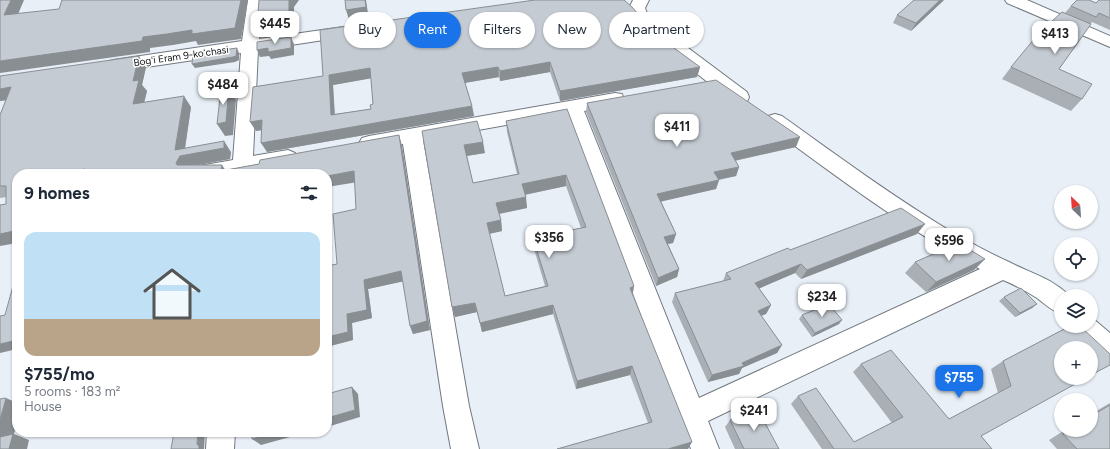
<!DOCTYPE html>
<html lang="en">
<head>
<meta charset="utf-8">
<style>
	body { margin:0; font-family:Figtree,sans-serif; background:#f6f6f7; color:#1f2937; height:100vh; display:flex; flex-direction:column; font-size:15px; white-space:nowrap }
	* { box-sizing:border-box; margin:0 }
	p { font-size:13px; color:#747a83 }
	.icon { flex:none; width:22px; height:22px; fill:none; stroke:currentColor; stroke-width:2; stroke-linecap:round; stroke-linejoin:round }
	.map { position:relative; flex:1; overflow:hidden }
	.panel { position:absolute; left:12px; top:169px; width:320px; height:268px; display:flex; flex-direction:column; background:#fff; border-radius:16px; box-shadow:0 1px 3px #0004 }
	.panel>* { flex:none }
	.guide { position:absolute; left:344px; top:12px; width:380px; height:36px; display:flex; gap:8px }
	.needle { width:26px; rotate:335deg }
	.controls { position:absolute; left:1054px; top:185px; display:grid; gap:8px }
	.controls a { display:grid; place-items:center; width:44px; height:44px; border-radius:50%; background:#fff; box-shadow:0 1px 3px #0004; font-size:20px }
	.price { position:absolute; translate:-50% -34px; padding:0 9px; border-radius:8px; background:#fff; color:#222; font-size:13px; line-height:26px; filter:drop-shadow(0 1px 2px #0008) }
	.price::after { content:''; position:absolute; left:50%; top:24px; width:12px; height:9px; margin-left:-6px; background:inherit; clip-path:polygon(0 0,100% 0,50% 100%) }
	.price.selected { background:#1a73e8; color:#fff }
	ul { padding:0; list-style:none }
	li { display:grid; align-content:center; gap:8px; height:212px; padding:0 12px }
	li+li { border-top:1px solid #e0e1e3 }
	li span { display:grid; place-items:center; height:124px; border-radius:12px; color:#555 }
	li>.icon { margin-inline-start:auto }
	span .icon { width:72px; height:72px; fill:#fffc; stroke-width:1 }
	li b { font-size:17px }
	h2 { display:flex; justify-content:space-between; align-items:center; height:48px; padding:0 12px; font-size:17px }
	.tag { padding:0 14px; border-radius:18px; background:#fff; box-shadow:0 1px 3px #0004; font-size:14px; line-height:36px }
	.tag.selected { background:#1a73e8; color:#fff }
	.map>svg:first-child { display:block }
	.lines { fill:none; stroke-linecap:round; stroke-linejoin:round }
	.minor-casing { stroke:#72787f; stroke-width:2 }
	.minor { fill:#fff; fill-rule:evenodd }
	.wall { fill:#a9afb5; fill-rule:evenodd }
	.shaded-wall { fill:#898e93 }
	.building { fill:#c4cbd2; stroke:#898e93; fill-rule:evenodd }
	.labels { text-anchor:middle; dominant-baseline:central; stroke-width:3; stroke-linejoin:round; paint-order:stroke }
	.far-street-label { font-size:10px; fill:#0f1214; stroke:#fff }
</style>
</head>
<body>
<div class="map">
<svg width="1110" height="449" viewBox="0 0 1110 449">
	<rect width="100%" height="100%" fill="#e8eff7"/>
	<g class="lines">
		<g class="minor-casing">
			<g id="minor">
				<polygon points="248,0 264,0 259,39 350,26 356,27 358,31 356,35 350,36 258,50 253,156 288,150 295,153 298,158 295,163 252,172 252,174 185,174 188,168 233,160 241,53 113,72 107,70 104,66 107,62 113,60 242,41"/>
				<polygon points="633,0 649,0 645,8 648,16 656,24 747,92 749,97 747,102 740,103 733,102 644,32 632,17 629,8"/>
				<polygon points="1005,0 1027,0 1110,36 1110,47 1007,3"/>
				<path d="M615,93L622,94L624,99L622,104L584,111L699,398L980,269C905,228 837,177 768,126L765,121L768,116L775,114L782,116C839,157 895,198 955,234C973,244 991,254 1009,262C1032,274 1050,277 1070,296H1061V314C1051,310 1045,304 1037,298C1026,291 1015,285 1003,280L708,421L719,449H691L566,114L423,140L469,406L479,449H451L443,406L403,144L369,150L362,148L359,143L362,138L369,136Z"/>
				<path d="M1091,317L1110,333V362C1095,356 1080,340 1074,326H1091Z"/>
				<polygon points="207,432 235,432 234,449 206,449"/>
			</g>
		</g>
		<use href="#minor" class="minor"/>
	</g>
	<g class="wall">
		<polygon points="944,0 911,31 893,23 897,15"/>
		<polygon points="1110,0 1110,30 1092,22 1059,69 1082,99 1071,111 1002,79 1011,67 1051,22 1065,13 1071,6 1096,3"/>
		<path d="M647,28L700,67L697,77L560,101L550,72L500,81L499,77L465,83L472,106L474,116L267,152L262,130L256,131L253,87ZM371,78L373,104L371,109L335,114L333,85Z"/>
		<polygon points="146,67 142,85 147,91 144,103 191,107 185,148 231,152 230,159 195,165 226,170 259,164 399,135 402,146 430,330 413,334 410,326 403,281 368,289 372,318 352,323 353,340 330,346 327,342 327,266 337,264 356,209 355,182 17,174 6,204 6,197 0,198 0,115 6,100 0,101 0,76"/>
		<polygon points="587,103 796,147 735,161 739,167 736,176 719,180 716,189 661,201 676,234 673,243 668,244 679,269 677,277 656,286 586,112"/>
		<path d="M567,109L634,286L633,294L688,449H557L648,423L630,375L576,389L553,314L482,332L477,312L455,317L452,307L422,131L485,153L467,156L473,183L517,174L507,132L506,121ZM566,186L581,228L533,238L534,249L545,286L505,296L489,234L502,231L501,220L499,214L527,208L525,195Z"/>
		<polygon points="917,234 801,279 795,273 759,288 771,305 766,314 761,316 782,345 777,353 742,368 739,374 708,382 672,302 675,293 723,281 726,273 790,250"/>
		<polygon points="985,259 974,270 926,292 905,273 915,262"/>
		<polygon points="1004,297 1037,304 1032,308 1015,317 999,301"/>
		<polygon points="802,315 839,324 812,337 799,319"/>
		<polygon points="1070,326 981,436 992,449 822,449 791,404 798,396 854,442 892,423 853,372 861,364 949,419 998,393 991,369 1003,361"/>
		<polygon points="1110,403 1110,449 1057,449 1049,440 1065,430 1091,430 1091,414"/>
		<polygon points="730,420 779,449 735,449 725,427"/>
	</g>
	<g class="shaded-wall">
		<polygon points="11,0 24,0 13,26 4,15"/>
		<polygon points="241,0 248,0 241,39 198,45 196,41 173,45 150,48 150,52 0,73 0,61 143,37"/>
		<polygon points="289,0 299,0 294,7 294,31 262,35 257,24"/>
		<polygon points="365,0 366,0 369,20 350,23 346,10"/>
		<polygon points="940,0 944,0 911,31 916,23"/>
		<polygon points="291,37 294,44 294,55 271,59 269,56 260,57 257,50"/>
		<polygon points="237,48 239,53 239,60 235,62 195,68 192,64"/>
		<polygon points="139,56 146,67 142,85 147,91 141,115 133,104 133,81"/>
		<polygon points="550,62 550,72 500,81 500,71"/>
		<polygon points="498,67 499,77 464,83 462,73"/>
		<polygon points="700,67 697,77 560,101 560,91"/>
		<polygon points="370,68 373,78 333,85 335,124 331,115 329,75"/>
		<polygon points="11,87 22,98 0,101 0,89"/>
		<polygon points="229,87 236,100 233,135 225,136 217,124"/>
		<polygon points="184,96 191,107 184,155 224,141 231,152 230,159 188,167 184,173 176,163 175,150"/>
		<polygon points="472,106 474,116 267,152 261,143"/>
		<polygon points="262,120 268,129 256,131 250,122"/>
		<polygon points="399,135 402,146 430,330 413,334 410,326"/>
		<polygon points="800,137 796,147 728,162 731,153"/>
		<polygon points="483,142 485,153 466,156 464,145"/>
		<polygon points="222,165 228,174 221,171"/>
		<polygon points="739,167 736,176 711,181 714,172"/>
		<polygon points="85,169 89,174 57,174"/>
		<polygon points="354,171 358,182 327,187 327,176"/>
		<polygon points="566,175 566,186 523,195 522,184"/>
		<polygon points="719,180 716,189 655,203 657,194"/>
		<polygon points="526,197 527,208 498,214 496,203"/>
		<polygon points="501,220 502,231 488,234 487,223"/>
		<polygon points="17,221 17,243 0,246 0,234"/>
		<polygon points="925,224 917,234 801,279 807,270"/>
		<polygon points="676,234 673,243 662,245 664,237"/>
		<polygon points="985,259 974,270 926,292 936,282"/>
		<polygon points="801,264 795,273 751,292 755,283"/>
		<polygon points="679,269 677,277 656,286 658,278"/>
		<polygon points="401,271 405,281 368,289 372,318 352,323 353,340 330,346 327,342 327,337 364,280"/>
		<polygon points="634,286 632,296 630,288"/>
		<polygon points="475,303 477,312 455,317 452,307"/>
		<polygon points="1037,304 1032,308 1015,317 1020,313"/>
		<polygon points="553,305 553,314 482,332 480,323"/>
		<polygon points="771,305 766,314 753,319 758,311"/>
		<polygon points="842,320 839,324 812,337 815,333"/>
		<polygon points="17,340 17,349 0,353 0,344"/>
		<polygon points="782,345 777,353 742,368 739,374 708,382 712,375 742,363"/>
		<polygon points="632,366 630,375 576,389 577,381"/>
		<polygon points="352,387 358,394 360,417 327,427 327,418"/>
		<polygon points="6,398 17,403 17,422 14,434 29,440 27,449 9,449 0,441 0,420"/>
		<polygon points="198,432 205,432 204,449 199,449 197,444"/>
		<polygon points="277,432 308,432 261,445 252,439"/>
		<polygon points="692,442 688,449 668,449"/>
	</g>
	<g class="building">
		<polygon points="0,0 11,0 4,15 59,9 62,0 241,0 235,28 192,34 192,30 167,34 143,37 142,41 0,61"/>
		<polygon points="259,0 289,0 289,20 257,24"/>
		<polygon points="345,0 365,0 366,7 346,10"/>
		<path d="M535,0H624L632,7L648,25L644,26L700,67L560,91L550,62L500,71L498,67L462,73L472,106L261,143L262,120L250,122L253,87L323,76L320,30ZM370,68L373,104L370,105L371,109L331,115L329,75Z"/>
		<polygon points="914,0 940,0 916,23 897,15"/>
		<polygon points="1077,0 1089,0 1096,3 1099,0 1110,0 1110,18 1099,13 1096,17 1071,6"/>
		<polygon points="1062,12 1091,24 1059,69 1092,84 1082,99 1011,67 1049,21 1051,22"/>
		<polygon points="291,37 291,48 268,52 268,48 257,50 257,42"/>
		<polygon points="237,48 236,56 233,57 192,64 193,54"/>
		<polygon points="139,56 133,81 139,80 133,104 184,96 175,150 224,141 224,148 180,156 176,163 177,165 222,165 221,171 259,164 260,160 399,135 427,321 410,326 401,271 364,280 367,310 347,314 348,332 327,337 327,266 337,264 333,214 356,209 354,171 327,176 327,174 85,174 85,169 57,174 17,174 17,221 14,231 0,234 0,205 6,204 6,186 0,186 0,115 11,87 0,89 0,76"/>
		<polygon points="716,80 800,137 731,153 739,167 714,172 719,180 657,194 676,234 664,237 679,269 658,278 587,103"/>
		<polygon points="229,87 226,122 217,124 221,89"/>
		<path d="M567,109L634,286L630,288L692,442L668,449H557L652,422L632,366L577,381L553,305L480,323L475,303L452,307L422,131L477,121L483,142L464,145L473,183L519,174L506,121ZM566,175L586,227L533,238L548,286L505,296L487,223L501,220L496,203L526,197L522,184Z"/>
		<polygon points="901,208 925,224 807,270 801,264 755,283 771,305 758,311 782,345 742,363 744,366 712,375 675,293 731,279 726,273 788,248 790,250"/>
		<polygon points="959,243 985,259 936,282 915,262"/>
		<polygon points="16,275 17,275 17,340 0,344 0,316 5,315"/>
		<polygon points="1021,288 1037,304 1020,313 1004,297"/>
		<polygon points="829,304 842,320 815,333 802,315"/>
		<polygon points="1070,326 1080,326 1110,354 1110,365 1091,375 1091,348 1061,348 1061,378 1086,378 981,436 992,449 834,449 798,396 816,388 854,442 903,417 861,364 891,350 949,419 1011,386 1003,361"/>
		<polygon points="352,387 355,410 327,418 327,394"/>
		<polygon points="6,398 0,420 0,399"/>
		<polygon points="1110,405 1110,449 1077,449 1063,434 1068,430 1091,430 1091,416"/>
		<polygon points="758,410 779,449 744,449 730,420"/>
		<polygon points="174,432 198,432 197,444 199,446 199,449 171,449"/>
		<polygon points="252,432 277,432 252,439"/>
		<polygon points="13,434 9,449 0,449 0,437"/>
	</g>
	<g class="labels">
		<g class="far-street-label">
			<text transform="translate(181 56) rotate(-8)">Bogʻi Eram 9-koʻchasi</text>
		</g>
	</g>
</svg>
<div class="controls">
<a><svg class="needle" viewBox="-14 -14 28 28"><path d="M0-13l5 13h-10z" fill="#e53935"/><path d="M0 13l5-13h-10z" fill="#747a83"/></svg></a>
<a><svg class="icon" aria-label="locate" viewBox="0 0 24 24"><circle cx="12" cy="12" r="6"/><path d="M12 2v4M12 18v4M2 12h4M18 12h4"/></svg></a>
<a><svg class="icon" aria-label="layers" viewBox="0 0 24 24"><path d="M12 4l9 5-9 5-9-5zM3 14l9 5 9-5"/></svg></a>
<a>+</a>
<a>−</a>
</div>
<b class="price" style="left:275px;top:45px">$445</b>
<b class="price" style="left:1055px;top:55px">$413</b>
<b class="price" style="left:223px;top:106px">$484</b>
<b class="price" style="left:677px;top:148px">$411</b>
<b class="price" style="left:549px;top:259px">$356</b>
<b class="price" style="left:949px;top:262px">$596</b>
<b class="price" style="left:822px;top:318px">$234</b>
<b class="price selected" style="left:959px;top:399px">$755</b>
<b class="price" style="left:754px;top:432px">$241</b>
<div class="guide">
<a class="tag">Buy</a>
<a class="tag selected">Rent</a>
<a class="tag">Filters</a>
<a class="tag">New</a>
<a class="tag">Apartment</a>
</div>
<section class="panel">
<h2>9 homes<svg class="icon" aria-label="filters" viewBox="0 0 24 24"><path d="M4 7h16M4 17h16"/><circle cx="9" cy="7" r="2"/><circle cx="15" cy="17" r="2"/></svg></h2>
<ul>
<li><span style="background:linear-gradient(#bfe0f5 70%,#b9a48a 0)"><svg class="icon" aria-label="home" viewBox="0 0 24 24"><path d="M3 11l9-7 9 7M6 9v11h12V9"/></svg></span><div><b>$755/mo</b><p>5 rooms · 183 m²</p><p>House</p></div></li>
</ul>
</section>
</div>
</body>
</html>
